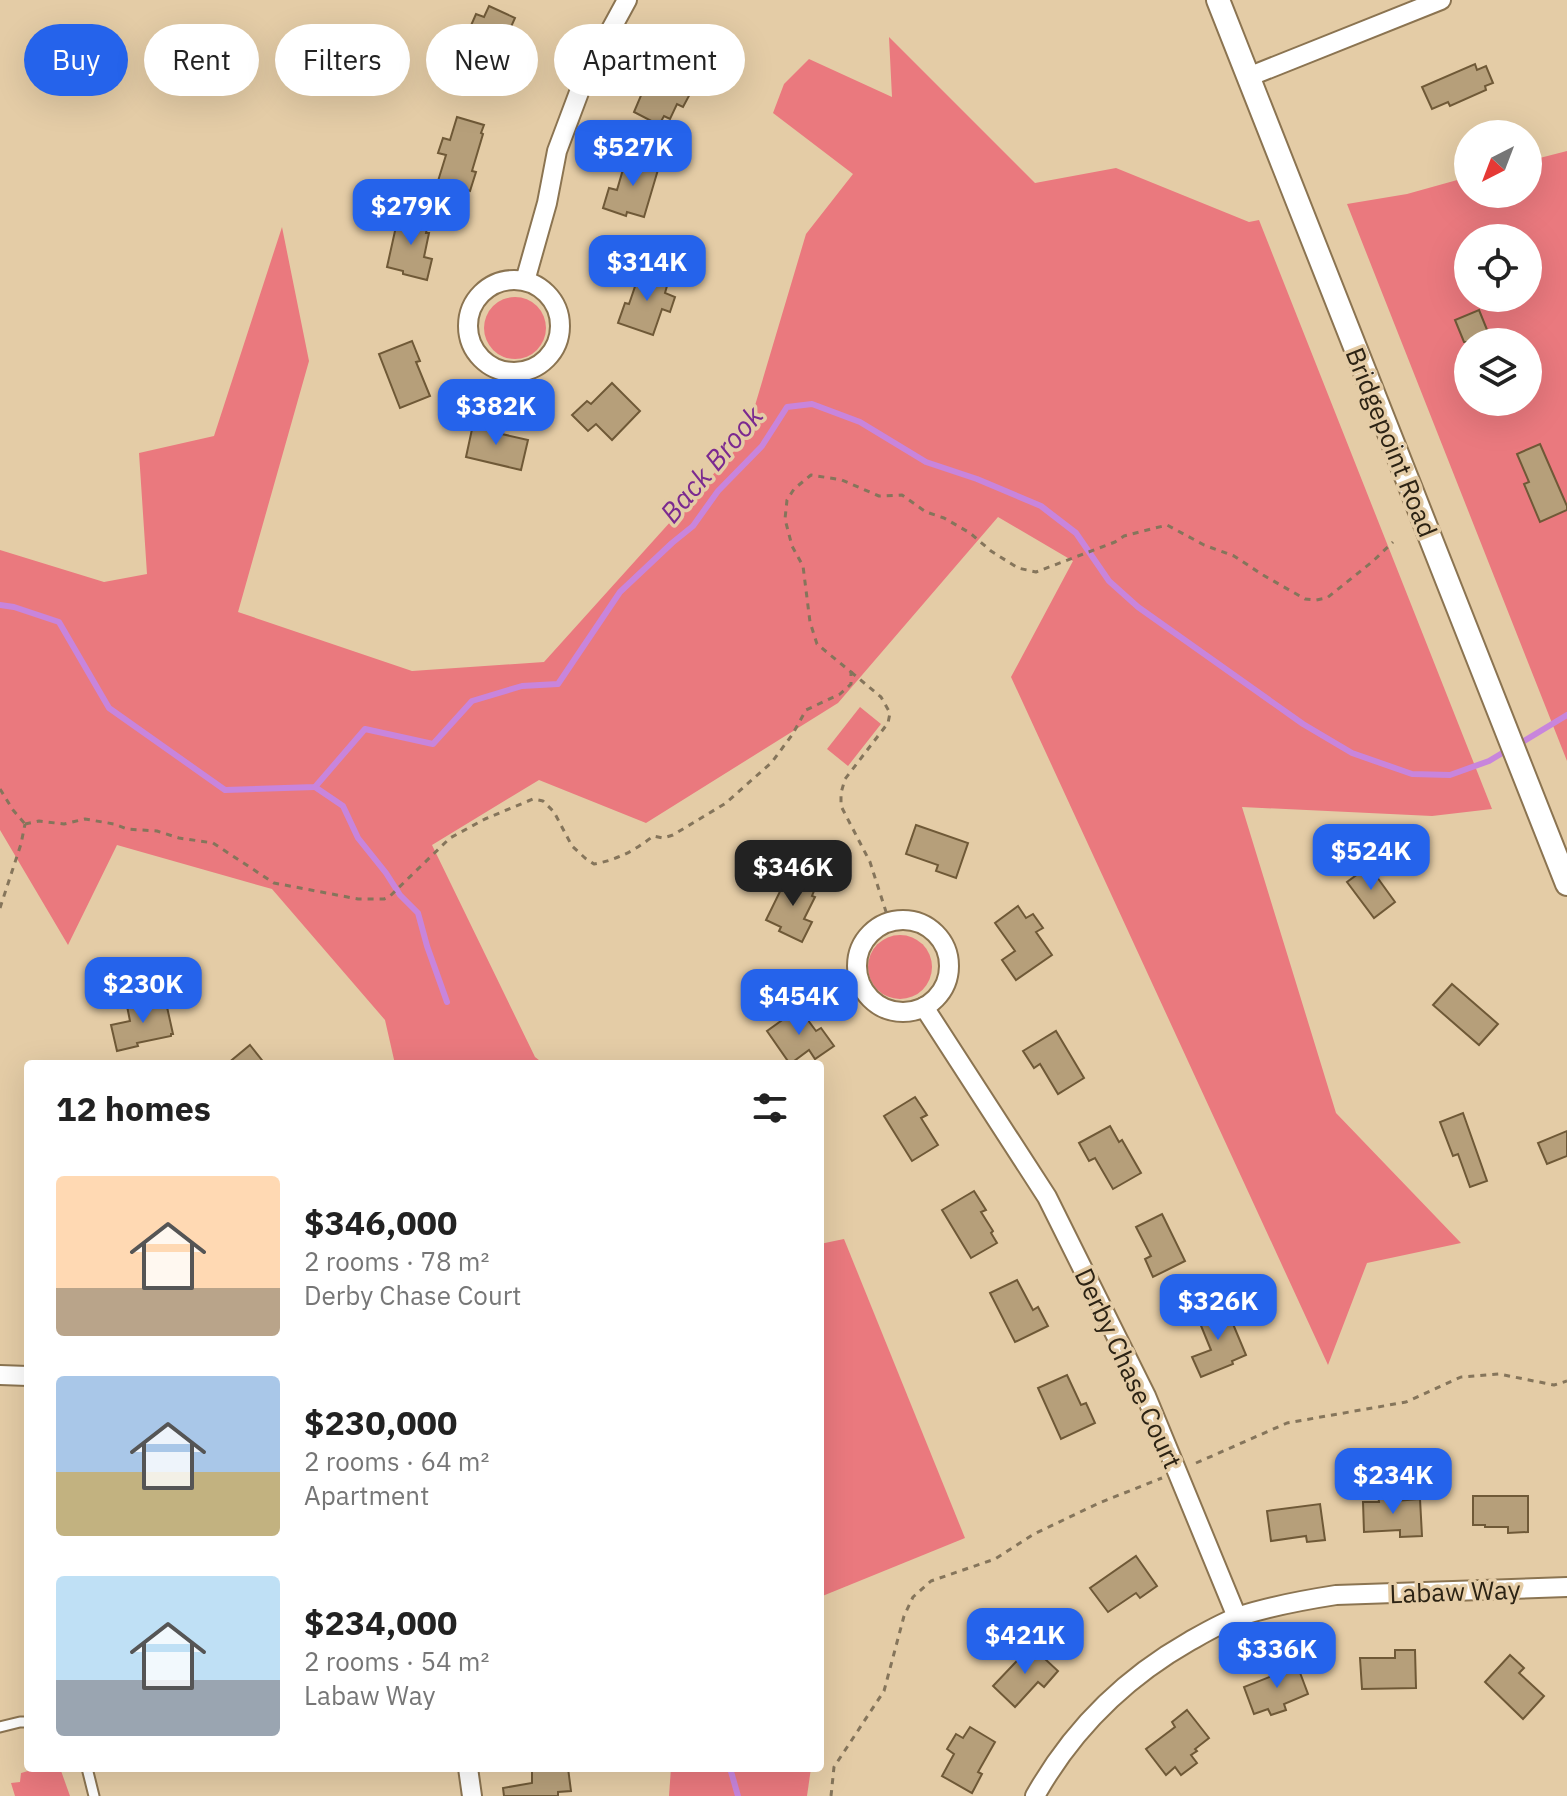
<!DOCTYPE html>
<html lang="en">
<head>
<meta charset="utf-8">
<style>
	body { margin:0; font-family:"IBM Plex Sans",sans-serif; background:#f2f2f2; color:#222; height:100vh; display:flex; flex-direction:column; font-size:30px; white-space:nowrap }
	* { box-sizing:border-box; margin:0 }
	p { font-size:26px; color:#767676 }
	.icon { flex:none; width:44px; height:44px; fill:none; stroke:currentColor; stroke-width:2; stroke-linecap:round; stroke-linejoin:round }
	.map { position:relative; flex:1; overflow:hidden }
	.details { position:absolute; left:24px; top:1060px; width:800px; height:712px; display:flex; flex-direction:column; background:#fff; border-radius:8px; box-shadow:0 8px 32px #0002 }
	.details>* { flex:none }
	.banner { position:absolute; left:24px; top:24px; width:800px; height:72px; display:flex; gap:16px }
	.needle { width:52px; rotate:222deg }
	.fabs { position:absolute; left:1454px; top:120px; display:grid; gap:16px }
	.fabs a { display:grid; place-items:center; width:88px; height:88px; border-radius:50%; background:#fff; box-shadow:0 8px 32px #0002; font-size:40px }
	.price { position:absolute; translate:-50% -68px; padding:0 18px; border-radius:16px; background:#2563eb; color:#fff; font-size:26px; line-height:52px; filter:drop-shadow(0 2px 4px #0008) }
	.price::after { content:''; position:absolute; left:50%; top:48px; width:24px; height:18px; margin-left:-12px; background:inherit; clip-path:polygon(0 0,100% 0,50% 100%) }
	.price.selected { background:#222; color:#fff }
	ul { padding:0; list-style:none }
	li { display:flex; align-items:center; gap:24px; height:200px; padding:0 32px }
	li span { display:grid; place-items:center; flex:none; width:224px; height:160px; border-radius:8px; color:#555 }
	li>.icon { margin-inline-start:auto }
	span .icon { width:96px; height:96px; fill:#fffc; stroke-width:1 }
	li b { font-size:34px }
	h2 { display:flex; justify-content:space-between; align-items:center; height:96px; padding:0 32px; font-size:34px }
	.chip { padding:0 28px; border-radius:36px; background:#fff; box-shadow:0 8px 32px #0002; font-size:28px; line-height:72px }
	.chip.selected { background:#2563eb; color:#fff }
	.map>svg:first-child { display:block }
	.green { fill:#ea797e; fill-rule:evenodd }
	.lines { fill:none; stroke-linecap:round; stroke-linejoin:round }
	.stream { stroke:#c885dc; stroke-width:6 }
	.building { fill:#b69f7a; stroke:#6f5937; stroke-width:2 }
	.service-casing { stroke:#8b7451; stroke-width:13 }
	.minor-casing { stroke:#8b7451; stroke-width:22 }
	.tertiary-casing { stroke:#8b7451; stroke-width:26 }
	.path { stroke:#85755b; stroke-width:3; stroke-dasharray:6 6; stroke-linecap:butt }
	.service { stroke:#fff; stroke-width:9 }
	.minor { stroke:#fff; stroke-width:18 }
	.tertiary { stroke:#fff; stroke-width:22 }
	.labels { text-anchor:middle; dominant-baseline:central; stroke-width:7; stroke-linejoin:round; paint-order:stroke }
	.street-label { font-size:26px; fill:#2c2314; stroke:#e4cca6 }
	.water-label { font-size:28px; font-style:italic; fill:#7b2990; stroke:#e4cca6 }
</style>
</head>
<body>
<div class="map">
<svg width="1567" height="1796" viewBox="0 0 1567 1796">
	<rect width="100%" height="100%" fill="#e4cca6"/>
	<g class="green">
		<polygon points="889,37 1035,183 1116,168 1249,222 1259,220 1492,809 1432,816 1242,807 1336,1113 1461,1243 1367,1263 1328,1365 1011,677 1073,561 998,517 838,703 646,823 539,780 432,845 535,1057 544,1064 395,1064 385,1020 272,889 117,845 68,945 0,830 0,550 104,582 147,574 139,453 214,436 282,227 309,361 238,612 412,671 544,662 745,439 806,234 853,174 773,113 784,84 809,59 892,97"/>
		<path d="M1567,151V761L1347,204L1407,194L1468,177V194H1528V161ZM1468,238H1528V298H1468ZM1468,342H1528V402H1468Z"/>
		<circle cx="515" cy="328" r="31"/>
		<polygon points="860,707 881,724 848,766 827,749"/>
		<circle cx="900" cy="967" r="32"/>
		<polygon points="844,1239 965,1538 820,1597 820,1244"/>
		<polygon points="39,1768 60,1768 70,1796 15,1796 11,1783 20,1782 21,1773"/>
		<polygon points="671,1768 811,1768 807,1796 669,1796"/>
	</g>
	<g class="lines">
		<g class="stream">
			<polyline points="0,605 14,607 59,622 109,708 225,790 315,787 365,729 433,744 472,701 522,686 558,684 620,592 672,543 693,526 718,491 762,446 787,407 812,404 860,422 926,462 977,479 1041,506 1076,533 1109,581 1138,607 1303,724 1352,753 1412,774 1450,775 1489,761 1509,749"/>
			<polyline points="1519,744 1567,715"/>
			<polyline points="315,787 343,806 358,838 386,873 400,895 418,913 427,946 447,1002"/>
			<polyline points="730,1768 738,1796"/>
		</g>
	</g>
	<g class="building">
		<polygon points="489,6 515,18 501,49 515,55 506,74 466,56 476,33 469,30 476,14 484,17"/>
		<polygon points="1475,64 1477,70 1486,66 1493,83 1485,86 1486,90 1450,106 1448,102 1432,109 1422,87"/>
		<polygon points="662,65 690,78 684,89 691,92 683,107 677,104 670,119 664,116 659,125 634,112 642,93 644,94 651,80 654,82"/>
		<polygon points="457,117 484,125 481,133 483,134 472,171 476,172 470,191 438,181 446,155 438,153 443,138 450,140"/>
		<polygon points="631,155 660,163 644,217 627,212 626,216 603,208 609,188 617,190 624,166 628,167"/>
		<polygon points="399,213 429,220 426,233 429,233 424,257 432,259 427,280 403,274 403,271 387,267"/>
		<polygon points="641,269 669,279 665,293 675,297 670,312 662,309 653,335 618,323 625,303 629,304"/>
		<polygon points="1479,310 1492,342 1464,342 1455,320"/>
		<polygon points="412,341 420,361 416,362 430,396 400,408 379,354"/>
		<polygon points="612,383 640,411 612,440 596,424 588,431 572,415 587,401 591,404"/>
		<polygon points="474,420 495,425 493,432 528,440 521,470 466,457"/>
		<polygon points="1540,444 1567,506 1567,510 1540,522 1524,484 1529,482 1517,454"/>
		<polygon points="916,825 968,843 956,878 936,871 938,865 906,854"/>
		<polygon points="1369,866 1395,902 1374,918 1347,882"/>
		<polygon points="789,873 816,886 812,896 815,897 804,919 812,922 802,942 779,931 781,927 766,920"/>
		<polygon points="1018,906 1026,918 1033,914 1043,928 1036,932 1052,955 1016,980 1002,960 1015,951 995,923"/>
		<polygon points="1452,984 1498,1024 1479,1045 1433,1005"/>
		<polygon points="165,998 173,1034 171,1034 171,1036 137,1043 138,1046 117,1051 111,1025 130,1021 127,1006"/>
		<polygon points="799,1008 816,1031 821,1028 834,1046 815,1059 809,1050 790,1064 767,1031"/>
		<polygon points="1056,1031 1084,1078 1058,1094 1040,1064 1034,1068 1023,1051"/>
		<polygon points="250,1045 265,1064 227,1064"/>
		<polygon points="915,1097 927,1115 921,1118 938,1145 912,1161 884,1116"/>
		<polygon points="1463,1113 1487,1181 1470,1187 1458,1154 1453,1156 1440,1122"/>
		<polygon points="1110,1126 1119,1142 1122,1140 1141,1173 1113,1189 1095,1158 1089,1161 1079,1143"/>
		<polygon points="1567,1131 1567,1156 1547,1164 1538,1143"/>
		<polygon points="974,1191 986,1210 981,1212 993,1231 991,1233 997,1243 971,1258 942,1210"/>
		<polygon points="1162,1214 1185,1261 1153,1277 1145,1259 1151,1256 1136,1227"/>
		<polygon points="1017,1280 1033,1310 1038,1307 1048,1326 1015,1342 990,1293"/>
		<polygon points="1225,1305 1246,1355 1232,1361 1233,1364 1201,1377 1192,1357 1211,1350 1197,1316"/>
		<polygon points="1067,1375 1081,1405 1086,1403 1095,1423 1061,1439 1038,1388"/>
		<polygon points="1394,1493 1395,1501 1420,1499 1422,1536 1400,1537 1400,1530 1364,1532 1363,1502 1379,1502 1378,1494"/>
		<polygon points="1473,1496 1528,1496 1528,1532 1508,1533 1508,1527 1485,1527 1485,1525 1473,1525"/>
		<polygon points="1320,1504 1325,1540 1307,1542 1306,1536 1271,1541 1267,1511"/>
		<polygon points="1136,1556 1157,1586 1140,1598 1136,1593 1108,1612 1090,1588"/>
		<polygon points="1031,1646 1058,1671 1044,1687 1038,1682 1015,1707 993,1686"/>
		<polygon points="1395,1650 1415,1650 1416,1688 1362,1689 1360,1658 1395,1658"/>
		<polygon points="1510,1655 1524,1668 1519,1673 1544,1696 1523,1719 1485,1682"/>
		<polygon points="1296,1662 1308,1694 1284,1704 1286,1710 1271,1715 1268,1709 1254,1714 1244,1687 1277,1674 1276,1670"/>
		<polygon points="1187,1710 1209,1738 1195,1749 1197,1751 1191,1755 1197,1763 1181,1775 1175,1767 1166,1775 1146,1749 1175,1727 1172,1722"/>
		<polygon points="970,1727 995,1742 978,1772 982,1774 972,1793 942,1776 954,1754 947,1749 956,1734 963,1738"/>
		<polygon points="532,1768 568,1768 571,1791 558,1792 558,1796 504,1796 503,1788 532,1783"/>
	</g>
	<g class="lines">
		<g class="service-casing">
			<g id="service">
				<polyline points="0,1727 20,1722 28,1722"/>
				<polyline points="87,1768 94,1796"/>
			</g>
		</g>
		<g class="minor-casing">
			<g id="minor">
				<polyline points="1248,77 1441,0"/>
				<circle cx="514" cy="326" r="46"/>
				<polyline points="525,281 547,203 557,151 584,79 627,0"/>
				<circle cx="903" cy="966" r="46"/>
				<polyline points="924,1007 1047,1197 1146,1396 1237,1617"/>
				<polyline points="0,1375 28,1376"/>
				<polyline points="468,1768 472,1796"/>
				<path d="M1035,1796C1072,1730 1125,1678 1190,1641C1206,1632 1223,1622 1240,1616C1271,1606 1304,1600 1336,1595L1567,1587"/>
			</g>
		</g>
		<g class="tertiary-casing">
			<polyline id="tertiary" points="1218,0 1567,884"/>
		</g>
		<g class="path">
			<polyline points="851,672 881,697 890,713 888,723 845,779 841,793 841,806 870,862 889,921"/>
			<polyline points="0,789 13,810 25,824"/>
			<path d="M25,824L39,821L64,824L85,819L114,824L127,829L157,831L179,838L213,843L274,883L358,899H384L389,897L450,838L485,819L533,799L543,801L554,812L572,846L585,858L594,864C617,860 636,850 653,836L663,838L673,835L726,803L772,762L792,735L806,710L840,694L851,684V672L817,644L810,622L803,566L792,546L785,519L787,500L794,489L811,475L842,480L879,496L902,495L926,512L944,518L970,533L991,551L1018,568L1036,572L1115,542L1124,536L1167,525L1204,545L1234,556L1263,575L1305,599L1316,600L1327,598L1372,562L1393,542"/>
			<polyline points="0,908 21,844 25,824"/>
			<polyline points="1196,1463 1287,1423 1406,1402 1461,1377 1499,1374 1554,1385 1567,1381"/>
			<polyline points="831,1796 834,1767 884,1691 904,1616 913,1597 931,1581 995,1559 1034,1534 1099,1503 1162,1478"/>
		</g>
		<use href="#service" class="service"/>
		<use href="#minor" class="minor"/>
		<use href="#tertiary" class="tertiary"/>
	</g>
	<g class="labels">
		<g class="street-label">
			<text transform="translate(1392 442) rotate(68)">Bridgepoint Road</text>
			<text transform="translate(1129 1368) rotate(65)">Derby Chase Court</text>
			<text transform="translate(1455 1591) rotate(-2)">Labaw Way</text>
		</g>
		<g class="water-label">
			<text transform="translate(711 464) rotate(-50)">Back Brook</text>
		</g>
	</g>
</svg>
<div class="fabs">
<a><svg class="needle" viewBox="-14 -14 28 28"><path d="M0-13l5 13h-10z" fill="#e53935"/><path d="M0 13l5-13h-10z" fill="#767676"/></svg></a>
<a><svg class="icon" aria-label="locate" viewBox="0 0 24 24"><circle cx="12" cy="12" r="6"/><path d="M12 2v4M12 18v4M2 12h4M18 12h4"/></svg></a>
<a><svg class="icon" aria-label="layers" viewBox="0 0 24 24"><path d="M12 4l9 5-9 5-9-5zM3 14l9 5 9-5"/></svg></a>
</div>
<b class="price" style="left:633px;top:188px">$527K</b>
<b class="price" style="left:411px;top:247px">$279K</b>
<b class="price" style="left:647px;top:303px">$314K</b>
<b class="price" style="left:496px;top:447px">$382K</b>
<b class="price" style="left:1371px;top:892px">$524K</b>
<b class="price selected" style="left:793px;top:908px">$346K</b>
<b class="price" style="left:143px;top:1025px">$230K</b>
<b class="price" style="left:799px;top:1037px">$454K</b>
<b class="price" style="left:1218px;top:1342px">$326K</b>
<b class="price" style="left:1393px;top:1516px">$234K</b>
<b class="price" style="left:1025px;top:1676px">$421K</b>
<b class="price" style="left:1277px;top:1690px">$336K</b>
<div class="banner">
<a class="chip selected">Buy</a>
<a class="chip">Rent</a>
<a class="chip">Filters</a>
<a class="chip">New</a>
<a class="chip">Apartment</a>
</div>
<section class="details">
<h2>12 homes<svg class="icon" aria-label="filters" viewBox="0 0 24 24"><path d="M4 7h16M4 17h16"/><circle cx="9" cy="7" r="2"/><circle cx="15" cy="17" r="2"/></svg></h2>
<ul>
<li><span style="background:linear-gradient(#ffd9b3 70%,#b9a48a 0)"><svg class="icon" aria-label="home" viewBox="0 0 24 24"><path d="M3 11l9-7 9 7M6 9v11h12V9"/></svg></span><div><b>$346,000</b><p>2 rooms · 78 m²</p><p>Derby Chase Court</p></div></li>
<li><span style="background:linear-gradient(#a9c7e8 60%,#c2b280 0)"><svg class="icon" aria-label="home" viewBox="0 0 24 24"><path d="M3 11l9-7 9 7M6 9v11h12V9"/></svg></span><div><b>$230,000</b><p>2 rooms · 64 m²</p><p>Apartment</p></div></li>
<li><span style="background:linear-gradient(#bfe0f5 65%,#9aa5b1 0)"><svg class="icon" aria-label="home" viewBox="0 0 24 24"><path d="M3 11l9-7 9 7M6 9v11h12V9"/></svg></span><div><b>$234,000</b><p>2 rooms · 54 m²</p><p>Labaw Way</p></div></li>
</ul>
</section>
</div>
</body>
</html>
